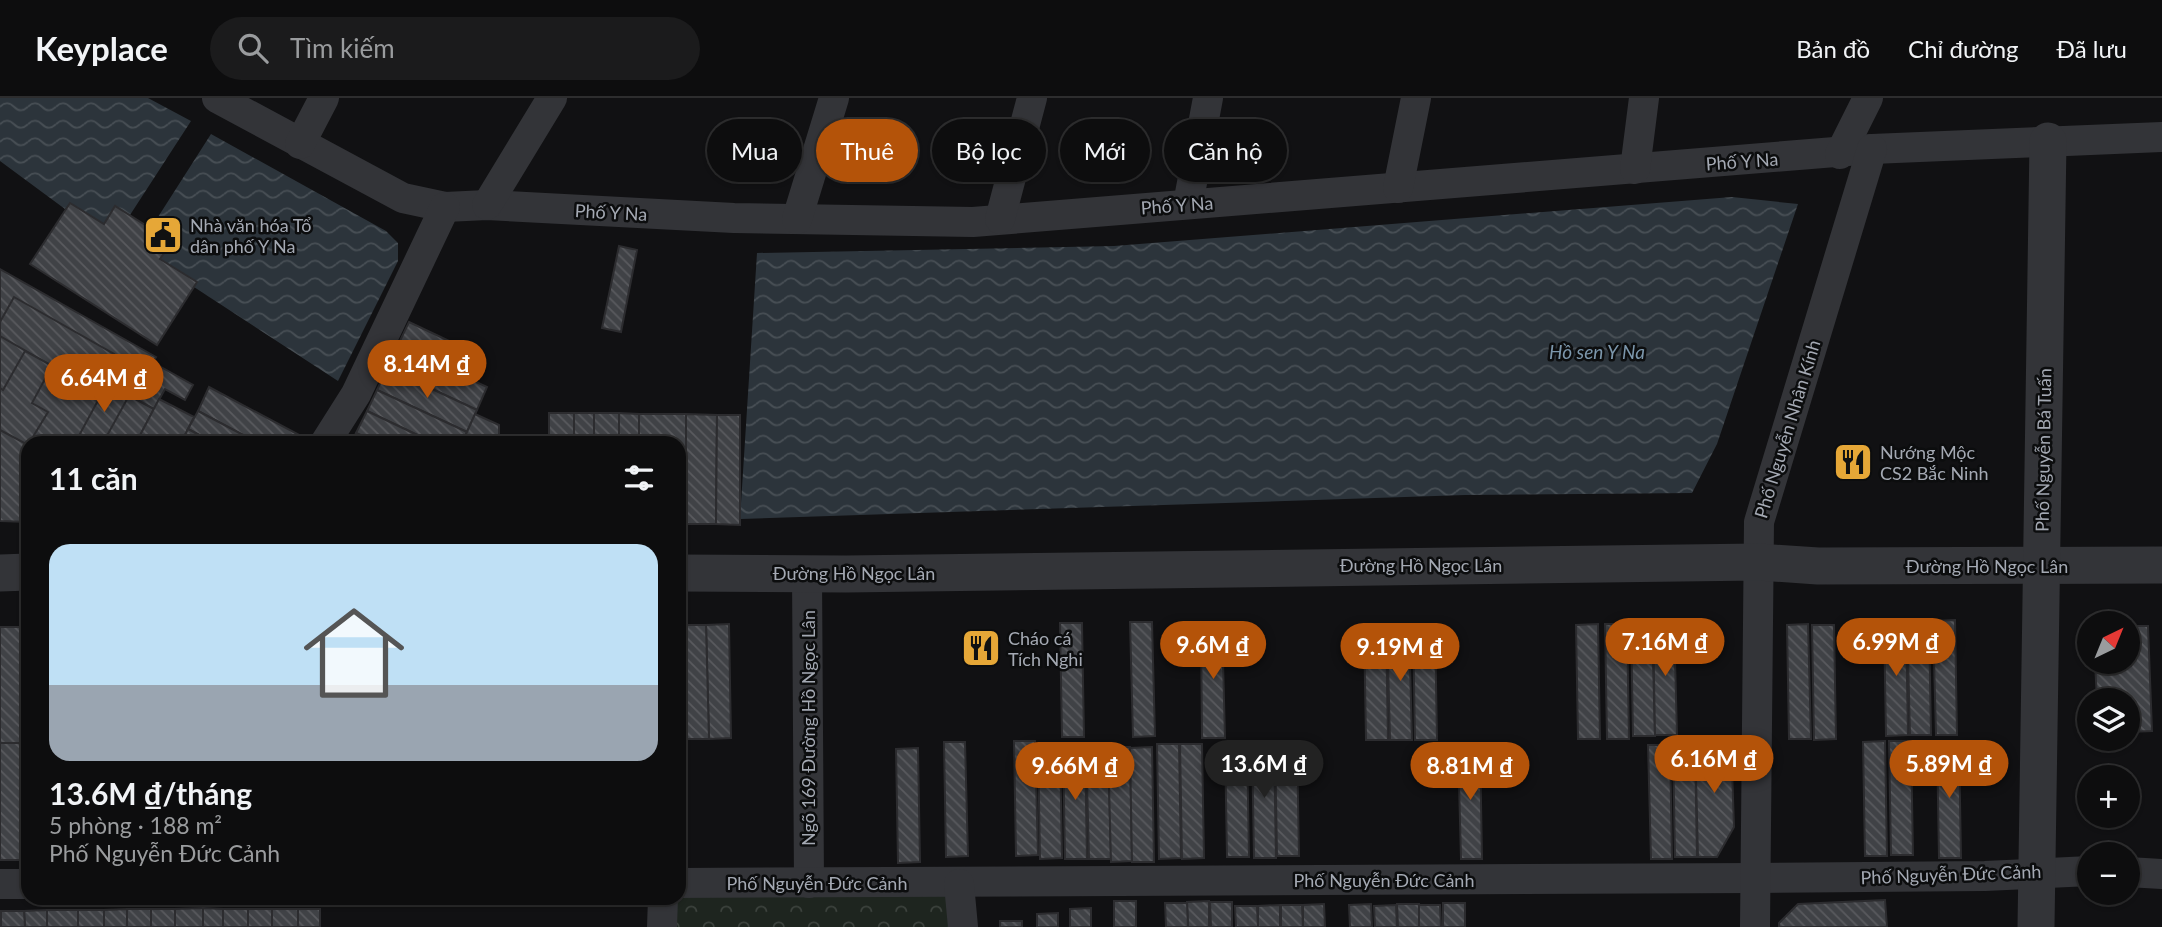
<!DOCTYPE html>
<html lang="vi">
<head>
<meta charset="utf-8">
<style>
	body { margin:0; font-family:Lato,sans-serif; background:#1b1b1c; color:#f1f3f6; height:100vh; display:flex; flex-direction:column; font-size:26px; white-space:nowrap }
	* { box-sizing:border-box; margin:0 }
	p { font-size:23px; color:#9a9c9e }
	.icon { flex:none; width:38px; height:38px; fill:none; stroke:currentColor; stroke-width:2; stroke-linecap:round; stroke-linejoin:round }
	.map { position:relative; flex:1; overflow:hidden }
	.panel { position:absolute; left:21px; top:338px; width:665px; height:469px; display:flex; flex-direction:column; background:#0d0d0e; border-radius:21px; box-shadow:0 2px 5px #0004,0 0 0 2px #2d2d2e }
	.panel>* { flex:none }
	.hud { position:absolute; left:707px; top:21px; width:665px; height:63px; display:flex; gap:14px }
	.needle { width:46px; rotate:43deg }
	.fabs { position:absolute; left:2077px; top:513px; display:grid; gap:14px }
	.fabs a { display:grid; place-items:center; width:63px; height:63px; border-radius:50%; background:#0d0d0e; box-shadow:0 2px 5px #0004,0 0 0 2px #2d2d2e; font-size:35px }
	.price { position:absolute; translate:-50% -60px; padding:0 16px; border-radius:24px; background:#b45309; color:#fff; font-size:23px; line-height:46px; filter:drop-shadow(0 2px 4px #0008) }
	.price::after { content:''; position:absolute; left:50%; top:42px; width:21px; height:16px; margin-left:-10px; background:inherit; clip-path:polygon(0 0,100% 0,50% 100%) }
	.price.current { background:#222; color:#fff }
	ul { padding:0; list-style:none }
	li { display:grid; align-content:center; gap:14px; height:371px; padding:0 28px }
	li span { display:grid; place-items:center; height:217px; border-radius:21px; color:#555 }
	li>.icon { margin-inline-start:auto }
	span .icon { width:126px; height:126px; fill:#fffc; stroke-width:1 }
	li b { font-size:30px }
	h2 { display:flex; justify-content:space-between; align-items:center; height:84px; padding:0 28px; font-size:30px }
	.pill { padding:0 24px; border-radius:32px; background:#0d0d0e; box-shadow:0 2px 5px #0004,0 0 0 2px #2d2d2e; font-size:24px; line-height:63px }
	.pill.current { background:#b45309; color:#fff }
	header { display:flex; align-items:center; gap:42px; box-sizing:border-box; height:98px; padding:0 35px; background:#0d0d0e; border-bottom:2px solid #2d2d2e }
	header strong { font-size:33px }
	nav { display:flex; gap:38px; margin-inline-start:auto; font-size:24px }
	.search { width:490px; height:63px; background:#1b1b1c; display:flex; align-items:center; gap:18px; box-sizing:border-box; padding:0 24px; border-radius:38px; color:#9a9c9e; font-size:26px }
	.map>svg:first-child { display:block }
	.forest { fill:url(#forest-crowns) }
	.water { fill:url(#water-waves) }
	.building { fill:url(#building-back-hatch); stroke:#2c2c2f; stroke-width:2 }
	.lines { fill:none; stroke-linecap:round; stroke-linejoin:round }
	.minor { stroke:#333438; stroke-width:30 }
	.tertiary { stroke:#333438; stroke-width:37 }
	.labels { text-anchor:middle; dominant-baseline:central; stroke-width:5; stroke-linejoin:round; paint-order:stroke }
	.street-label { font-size:18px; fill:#a4a9b3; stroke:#0c0d0e }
	.poi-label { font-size:18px; fill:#a4a9b3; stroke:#0c0d0e; text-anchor:start }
	.water-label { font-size:19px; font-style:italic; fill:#7c97ac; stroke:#0c0d0e }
</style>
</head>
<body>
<header>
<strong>Keyplace</strong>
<div class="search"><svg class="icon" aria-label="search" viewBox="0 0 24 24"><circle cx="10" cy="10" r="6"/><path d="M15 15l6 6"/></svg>Tìm kiếm</div>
<nav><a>Bản đồ</a><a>Chỉ đường</a><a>Đã lưu</a></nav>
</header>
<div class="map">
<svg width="2162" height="829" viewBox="0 0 2162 829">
	<defs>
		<pattern id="forest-crowns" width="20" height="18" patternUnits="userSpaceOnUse" patternTransform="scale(1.75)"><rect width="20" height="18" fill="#1e251f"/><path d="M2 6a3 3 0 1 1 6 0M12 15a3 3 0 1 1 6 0" fill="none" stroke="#3c423d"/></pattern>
		<pattern id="water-waves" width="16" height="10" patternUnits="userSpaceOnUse" patternTransform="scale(1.75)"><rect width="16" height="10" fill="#2c343b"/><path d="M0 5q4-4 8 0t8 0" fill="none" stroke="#484f55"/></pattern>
		<pattern id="building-back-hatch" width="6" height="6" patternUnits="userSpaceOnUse" patternTransform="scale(1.75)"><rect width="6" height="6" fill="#404246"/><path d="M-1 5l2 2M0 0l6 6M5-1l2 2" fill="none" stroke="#595a5e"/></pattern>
	</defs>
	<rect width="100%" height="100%" fill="#111113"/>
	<polygon class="forest" points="955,791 958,829 674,829 676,800"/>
	<g class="water">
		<polygon points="0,0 148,0 191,23 130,117 115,108 104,126 70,105 65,111 0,63"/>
		<polygon points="211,36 386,133 398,145 398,163 338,283 194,189 196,184 160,161 171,144 151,130"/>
		<polygon points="1732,99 1798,106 1717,346 1692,395 1465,397 740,421 757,155 1114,148"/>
	</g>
	<g class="building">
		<polygon points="70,105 104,126 115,108 172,144 160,161 197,184 157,247 30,166"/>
		<polygon points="619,148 637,152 621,234 602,230"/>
		<polygon points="0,171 156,259 132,299 154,311 136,345 28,345 28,424 0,423"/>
		<polygon points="14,199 114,256 94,292 0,238 0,224"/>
		<polygon points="409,224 483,259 472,282 398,247"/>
		<polygon points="398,247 487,289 477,312 387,270"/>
		<polygon points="25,253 52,268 32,305 48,314 28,347 0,332 0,290 3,292"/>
		<polygon points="152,264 193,287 185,302 165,291 154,311 132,299"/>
		<polygon points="387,270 477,312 467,334 377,292"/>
		<polygon points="109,282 131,294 103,345 75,345"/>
		<polygon points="209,289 301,338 297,345 258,345 198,313"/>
		<polygon points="377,292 467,334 462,345 434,345 367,313"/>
		<polygon points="159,301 194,319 181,345 136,345"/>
		<polygon points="198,313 258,345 214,345 188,331"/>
		<polygon points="367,313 434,345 378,345 356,335"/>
		<rect x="549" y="315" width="25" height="30"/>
		<rect x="574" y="315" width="20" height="30"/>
		<rect x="594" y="315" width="25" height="30"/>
		<polygon points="619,315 639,316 639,345 619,345"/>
		<polygon points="475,316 499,327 499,345 462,345"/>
		<polygon points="639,316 686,316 686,426 679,426 679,345 639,345"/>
		<polygon points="686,316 717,317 716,426 686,426"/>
		<polygon points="717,317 740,317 740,427 716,426"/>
		<polygon points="188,331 214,345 181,345"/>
		<polygon points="356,335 378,345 352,345"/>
		<polygon points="1955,522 1957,637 1936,637 1933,523"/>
		<polygon points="1652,523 1655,638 1633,638 1631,524"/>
		<polygon points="1653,523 1674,523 1677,637 1655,637"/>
		<polygon points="1884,523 1906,523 1908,637 1886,638"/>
		<polygon points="1907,523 1929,523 1931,637 1910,637"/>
		<polygon points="1130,524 1152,524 1155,638 1133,639"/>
		<polygon points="1060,525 1082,525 1084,639 1062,639"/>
		<polygon points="1201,525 1222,525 1225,640 1202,640"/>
		<polygon points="729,526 731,640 709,641 706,527"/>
		<polygon points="1598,526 1600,641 1578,641 1576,527"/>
		<polygon points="1605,526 1627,526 1629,641 1607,641"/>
		<polygon points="1808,526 1811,641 1789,641 1787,527"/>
		<polygon points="679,527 683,527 686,641 679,641"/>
		<polygon points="683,527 706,527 709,641 686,641"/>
		<polygon points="1364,527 1386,527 1388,642 1366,642"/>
		<polygon points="1413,527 1435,527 1437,642 1415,642"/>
		<polygon points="1812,527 1834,527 1836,641 1814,642"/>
		<polygon points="1387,528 1409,528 1412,642 1390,642"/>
		<polygon points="2128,528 2148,528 2152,633 2128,634 2128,602 2097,602 2095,564 2128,564"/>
		<rect x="0" y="529" width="28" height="116"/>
		<polygon points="1731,640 1734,729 1717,759 1698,759 1695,641"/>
		<polygon points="1014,643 1035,643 1038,757 1016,758"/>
		<polygon points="1885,643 1887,758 1865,758 1863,644"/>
		<polygon points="1889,643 1911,643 1913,757 1891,757"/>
		<polygon points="944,644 965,644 968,758 946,759"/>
		<polygon points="1247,644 1249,759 1227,759 1225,645"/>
		<polygon points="1275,644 1297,644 1299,758 1277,758"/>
		<rect x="0" y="645" width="28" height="117"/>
		<polygon points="1252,645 1274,645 1276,760 1254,760"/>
		<polygon points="1673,645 1695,645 1697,759 1675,759"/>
		<polygon points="1937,645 1959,645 1961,760 1939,760"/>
		<polygon points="1038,646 1060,646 1062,760 1040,761"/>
		<polygon points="1063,646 1085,646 1087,761 1065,761"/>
		<polygon points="1157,646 1179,646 1181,760 1159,761"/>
		<polygon points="1180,646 1202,646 1204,760 1182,761"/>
		<polygon points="1086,647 1108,647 1111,761 1089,761"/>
		<polygon points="1458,647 1480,647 1482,761 1461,761"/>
		<polygon points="1648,647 1670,647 1672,761 1651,761"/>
		<polygon points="1108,649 1130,649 1132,763 1111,764"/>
		<polygon points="1152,649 1154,764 1132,764 1130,650"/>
		<polygon points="918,650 920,764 898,765 896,651"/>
		<polygon points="1885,802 1887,829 1779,829 1779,825 1798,806"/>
		<rect x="1114" y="803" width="22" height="26"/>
		<polygon points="1209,803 1209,829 1188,829 1187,804"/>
		<polygon points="1210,804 1232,804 1232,829 1211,829"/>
		<polygon points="1165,805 1187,805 1188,829 1166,829"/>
		<rect x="1443" y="805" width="22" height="24"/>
		<polygon points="1324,806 1325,829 1303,829 1303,807"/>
		<polygon points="1371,806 1372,829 1350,829 1349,807"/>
		<polygon points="1397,806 1419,806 1420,829 1398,829"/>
		<polygon points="1280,807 1280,829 1258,829 1258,808"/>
		<polygon points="1281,807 1302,807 1303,829 1281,829"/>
		<polygon points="1396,807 1397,829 1375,829 1374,808"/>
		<polygon points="1419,807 1440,807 1441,829 1419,829"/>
		<polygon points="1235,808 1257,808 1258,829 1236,829"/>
		<polygon points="203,810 203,829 175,829 175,811"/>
		<polygon points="203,810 223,811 223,829 203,829"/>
		<polygon points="1091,810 1091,829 1070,829 1070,811"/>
		<polygon points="127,811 127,829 104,829 104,812"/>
		<rect x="127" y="811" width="24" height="18"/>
		<rect x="151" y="811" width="24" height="18"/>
		<rect x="223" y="811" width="25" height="18"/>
		<rect x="248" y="811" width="24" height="18"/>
		<rect x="272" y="811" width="26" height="18"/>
		<rect x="298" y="811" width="22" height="18"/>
		<polygon points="47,812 47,829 25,829 24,813"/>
		<rect x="47" y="812" width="31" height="17"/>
		<rect x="78" y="812" width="26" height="17"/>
		<polygon points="1,813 24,813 25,829 1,829"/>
		<polygon points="1058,815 1058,829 1037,829 1037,816"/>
		<rect x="1000" y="823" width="22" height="6"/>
	</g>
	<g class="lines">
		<g class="minor">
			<polyline points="217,0 403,100 445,109 487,107 734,120 973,124 1872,51 2162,39"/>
			<polyline points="300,46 324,0"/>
			<polyline points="1840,56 1868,0"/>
			<polyline points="1635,71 1644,0"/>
			<polyline points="1398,90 1416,0"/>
			<polyline points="1188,106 1208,0"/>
			<polyline points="487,107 552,0"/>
			<polyline points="797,121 834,0"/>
			<polyline points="1000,121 1032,0"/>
			<polyline points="325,345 356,296 445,109"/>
			<polyline points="807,476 809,785"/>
			<polyline points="2128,774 2162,776"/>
			<polyline points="679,785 1755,780 1985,778 2090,773"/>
			<polyline points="0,786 28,786"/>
			<polyline points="959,786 963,829"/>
			<polyline points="662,829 663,800"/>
			<polyline points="1755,829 1759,424 1872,51"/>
		</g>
		<g class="tertiary">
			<polyline points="0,475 28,474"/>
			<polyline points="679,475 846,476 1759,464 1818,468 2162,467"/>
			<polyline points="2036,829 2048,43"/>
		</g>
	</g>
	<defs>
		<g id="civic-square" transform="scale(2.0125)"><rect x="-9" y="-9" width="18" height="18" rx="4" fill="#e6a737" stroke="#0c0d0e"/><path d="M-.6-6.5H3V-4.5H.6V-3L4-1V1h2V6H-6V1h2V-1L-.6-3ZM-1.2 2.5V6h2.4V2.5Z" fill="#111"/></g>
		<g id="restaurant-square" transform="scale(2.0125)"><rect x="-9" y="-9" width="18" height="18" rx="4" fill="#e6a737" stroke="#0c0d0e"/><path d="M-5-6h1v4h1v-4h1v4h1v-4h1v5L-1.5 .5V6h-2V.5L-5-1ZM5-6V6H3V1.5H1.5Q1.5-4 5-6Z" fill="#111"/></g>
	</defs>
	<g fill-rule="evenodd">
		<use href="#civic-square" x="163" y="137"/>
		<use href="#restaurant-square" x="1853" y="364"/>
		<use href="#restaurant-square" x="981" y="550"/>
	</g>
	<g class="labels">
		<g class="street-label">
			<text transform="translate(1742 63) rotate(-4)">Phố Y Na</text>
			<text transform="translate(1177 107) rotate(-4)">Phố Y Na</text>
			<text transform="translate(611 114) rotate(3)">Phố Y Na</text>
			<text transform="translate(1787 331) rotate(-73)">Phố Nguyễn Nhân Kính</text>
			<text transform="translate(2043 352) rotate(-89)">Phố Nguyễn Bá Tuấn</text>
			<text x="1421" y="467">Đường Hồ Ngọc Lân</text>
			<text x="1987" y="468">Đường Hồ Ngọc Lân</text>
			<text x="854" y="475">Đường Hồ Ngọc Lân</text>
			<text transform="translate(808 630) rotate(-90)">Ngõ 169 Đường Hồ Ngọc Lân</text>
			<text transform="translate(1951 776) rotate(-2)">Phố Nguyễn Đức Cảnh</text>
			<text x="1384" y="782">Phố Nguyễn Đức Cảnh</text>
			<text x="817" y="785">Phố Nguyễn Đức Cảnh</text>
		</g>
		<g class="poi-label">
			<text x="190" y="127">Nhà văn hóa Tổ<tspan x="190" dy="21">dân phố Y Na</tspan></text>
			<text x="1880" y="354">Nướng Mộc<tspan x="1880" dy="21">CS2 Bắc Ninh</tspan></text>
			<text x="1008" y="540">Cháo cá<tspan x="1008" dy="21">Tích Nghi</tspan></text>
		</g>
		<g class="water-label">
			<text x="1597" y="253">Hồ sen Y Na</text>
		</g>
	</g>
</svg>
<div class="fabs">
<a><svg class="needle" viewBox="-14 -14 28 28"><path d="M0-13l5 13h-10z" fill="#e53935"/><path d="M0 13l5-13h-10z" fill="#9a9c9e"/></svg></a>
<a><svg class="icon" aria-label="layers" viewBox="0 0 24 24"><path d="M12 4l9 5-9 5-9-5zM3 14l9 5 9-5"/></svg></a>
<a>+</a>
<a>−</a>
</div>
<b class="price" style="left:427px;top:302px">8.14M ₫</b>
<b class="price" style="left:104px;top:316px">6.64M ₫</b>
<b class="price" style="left:1665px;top:580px">7.16M ₫</b>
<b class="price" style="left:1896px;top:580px">6.99M ₫</b>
<b class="price" style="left:1213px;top:583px">9.6M ₫</b>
<b class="price" style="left:1400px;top:585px">9.19M ₫</b>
<b class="price" style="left:1714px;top:697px">6.16M ₫</b>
<b class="price current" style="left:1264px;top:702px">13.6M ₫</b>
<b class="price" style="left:1949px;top:702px">5.89M ₫</b>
<b class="price" style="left:1075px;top:704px">9.66M ₫</b>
<b class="price" style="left:1470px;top:704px">8.81M ₫</b>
<div class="hud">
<a class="pill">Mua</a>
<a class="pill current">Thuê</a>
<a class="pill">Bộ lọc</a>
<a class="pill">Mới</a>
<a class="pill">Căn hộ</a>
</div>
<section class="panel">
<h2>11 căn<svg class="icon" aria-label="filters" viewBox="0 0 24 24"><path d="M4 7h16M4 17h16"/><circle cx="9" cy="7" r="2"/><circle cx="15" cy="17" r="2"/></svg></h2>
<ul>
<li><span style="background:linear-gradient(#bfe0f5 65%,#9aa5b1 0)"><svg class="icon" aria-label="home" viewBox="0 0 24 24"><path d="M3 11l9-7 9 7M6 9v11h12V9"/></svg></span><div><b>13.6M ₫/tháng</b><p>5 phòng · 188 m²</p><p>Phố Nguyễn Đức Cảnh</p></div></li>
</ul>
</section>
</div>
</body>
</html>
